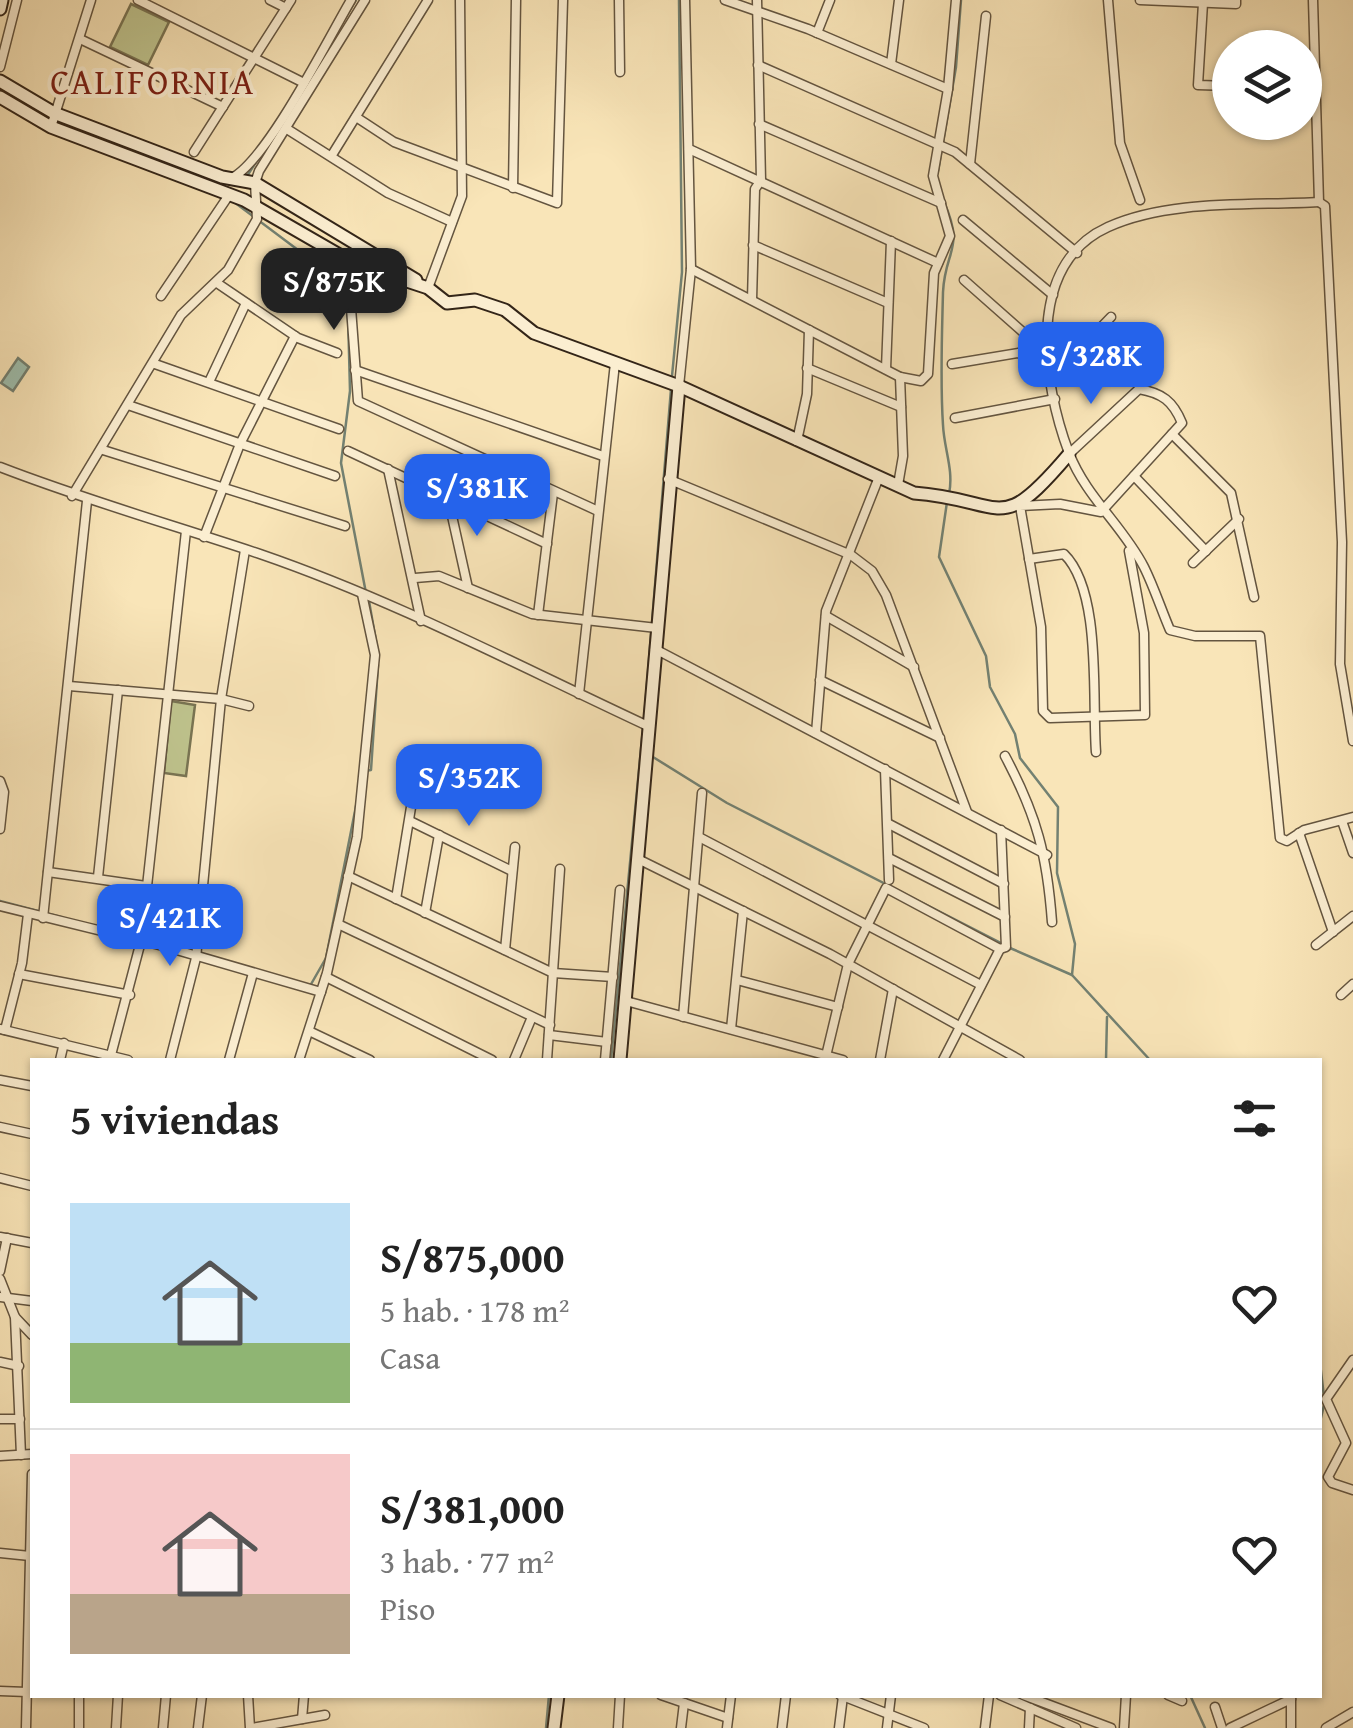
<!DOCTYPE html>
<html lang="es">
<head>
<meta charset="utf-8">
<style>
	body { margin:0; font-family:"Gentium Book Plus",serif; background:#f6f6f6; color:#222; height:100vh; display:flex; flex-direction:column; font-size:38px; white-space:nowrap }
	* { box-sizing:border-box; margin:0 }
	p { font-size:32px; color:#767676 }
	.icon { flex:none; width:55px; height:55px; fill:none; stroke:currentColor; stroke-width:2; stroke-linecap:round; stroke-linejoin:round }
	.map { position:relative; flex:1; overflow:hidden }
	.drawer { position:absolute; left:30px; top:1058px; width:1292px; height:640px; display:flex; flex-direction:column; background:#fff; border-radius:0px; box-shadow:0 2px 8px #0004 }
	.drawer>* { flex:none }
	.tools { position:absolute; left:1212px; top:30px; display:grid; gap:20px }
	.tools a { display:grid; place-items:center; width:110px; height:110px; border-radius:50%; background:#fff; box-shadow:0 2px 8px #0004; font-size:50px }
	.price { position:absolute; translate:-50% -85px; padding:0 22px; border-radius:20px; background:#2563eb; color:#fff; font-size:32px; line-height:65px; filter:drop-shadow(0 2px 5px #0008) }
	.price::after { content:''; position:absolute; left:50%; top:60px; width:30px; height:22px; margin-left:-15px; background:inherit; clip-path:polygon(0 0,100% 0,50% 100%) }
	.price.active { background:#222; color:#fff }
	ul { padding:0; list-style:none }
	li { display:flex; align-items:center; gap:30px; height:250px; padding:0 40px }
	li+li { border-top:2px solid #e0e0e0 }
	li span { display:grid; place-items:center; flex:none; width:280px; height:200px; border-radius:0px; color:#555 }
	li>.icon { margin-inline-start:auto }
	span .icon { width:120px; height:120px; fill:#fffc; stroke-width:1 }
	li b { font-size:42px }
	h2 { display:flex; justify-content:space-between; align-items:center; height:120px; padding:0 40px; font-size:42px }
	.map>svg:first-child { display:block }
	.green { fill:#bfc48e; stroke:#797453; stroke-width:2.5 }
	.water { fill:#9ebfae; stroke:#738172; stroke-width:2.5 }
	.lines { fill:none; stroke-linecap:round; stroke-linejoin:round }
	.stream { stroke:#738172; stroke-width:2.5 }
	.street-casing { stroke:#645540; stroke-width:11 }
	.secondary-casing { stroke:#332518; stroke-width:15 }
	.street { stroke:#fbeed1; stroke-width:8 }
	.secondary { stroke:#fbeed1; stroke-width:11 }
	.labels { text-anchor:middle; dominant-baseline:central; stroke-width:8; stroke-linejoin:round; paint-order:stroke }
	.neighbourhood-label { font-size:35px; letter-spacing:2.5px; fill:#7a1f14; stroke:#fbeed1 }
</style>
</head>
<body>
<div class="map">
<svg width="1353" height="1728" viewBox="0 0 1353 1728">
	<rect width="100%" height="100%" fill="#f9e5b8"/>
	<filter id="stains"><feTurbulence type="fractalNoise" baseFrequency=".002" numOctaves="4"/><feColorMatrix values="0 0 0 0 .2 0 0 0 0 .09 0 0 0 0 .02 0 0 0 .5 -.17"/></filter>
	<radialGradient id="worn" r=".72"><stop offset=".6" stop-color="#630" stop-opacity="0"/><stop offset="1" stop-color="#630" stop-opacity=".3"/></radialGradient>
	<g class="green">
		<polygon points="131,4 169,22 148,65 110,47"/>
		<polygon points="171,701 195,705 186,776 164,773"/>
	</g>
	<polygon class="water" points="18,358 29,367 13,391 1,383"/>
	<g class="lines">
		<g class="stream">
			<polyline points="342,23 356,0"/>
			<polyline points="938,171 956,67 961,0"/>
			<polyline points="247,176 262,153"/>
			<polyline points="234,202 302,253 342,268 348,306"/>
			<path d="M944,202C965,249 945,250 943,292C942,335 940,381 943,425C944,449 954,470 949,494"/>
			<polyline points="348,314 350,391 341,463 366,593"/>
			<polyline points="672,376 682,272 679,0"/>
			<polyline points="947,502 939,557 986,656 990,687 1015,734 1020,758 1058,807 1057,873 1075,944 1072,975"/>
			<polyline points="369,601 377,647"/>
			<polyline points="644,720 671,389"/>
			<polyline points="653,757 727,803 1003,944"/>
			<polyline points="365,771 371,770 378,665"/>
			<polyline points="0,901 61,917"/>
			<polyline points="1010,948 1072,975 1150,1060"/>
			<polyline points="310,986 326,958 357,801"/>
			<polyline points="611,1060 643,728"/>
			<polyline points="1106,1060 1107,1017"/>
			<polyline points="1320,1363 1324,1397"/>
			<polyline points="1320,1422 1324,1405"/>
			<polyline points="1190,1695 1205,1728"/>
			<polyline points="546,1728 549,1695"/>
		</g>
		<g class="street-casing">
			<g id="street">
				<polyline points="138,0 304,83"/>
				<polyline points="270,0 286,8"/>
				<polyline points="619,0 620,72"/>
				<polyline points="725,0 808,29 948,89"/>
				<polyline points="1108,0 1120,143 1140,200"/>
				<polyline points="1140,0 1236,4 1236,0"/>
				<polyline points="1313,0 1319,202 1325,206 1342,542 1340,664 1353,741"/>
				<polyline points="1203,3 1198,85 1230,86"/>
				<polyline points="817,33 830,0"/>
				<polyline points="80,39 223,107"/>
				<polyline points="891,64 899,0"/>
				<polyline points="758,65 955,152 1077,253"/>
				<polyline points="0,67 17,0"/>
				<polyline points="356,117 394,142 557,203 563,0"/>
				<polyline points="759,124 941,203"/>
				<polyline points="51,127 91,0"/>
				<polyline points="287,129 388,193 452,222"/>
				<polyline points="689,149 938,263"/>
				<polyline points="194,152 291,0"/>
				<polyline points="332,155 428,0"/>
				<polyline points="970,164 986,16"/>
				<path d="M232,178C268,159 328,39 351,0"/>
				<polyline points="513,188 516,0"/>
				<path d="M1319,202C1252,206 1170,199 1108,227C1024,265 1043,384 1069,453C1086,497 1123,526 1144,567C1154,587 1161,609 1170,630L1195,636H1260L1280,838L1287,841L1304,830L1353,817"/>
				<polyline points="963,220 1053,295"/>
				<polyline points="753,245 888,303"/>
				<polyline points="355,264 351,308 358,401 598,511"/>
				<polyline points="691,269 900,377 921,381 928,374 934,273 950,236 933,176 948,89 956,0"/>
				<polyline points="964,280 1042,349"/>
				<polyline points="217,283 298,338 337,353"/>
				<polyline points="428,288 462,196 460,0"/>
				<polyline points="161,296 229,195"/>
				<polyline points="752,300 755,189 761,180 757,0"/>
				<polyline points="155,364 339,429"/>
				<polyline points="952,364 1042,349"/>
				<polyline points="807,368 901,407"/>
				<polyline points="886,369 891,241"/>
				<polyline points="355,370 603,456"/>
				<polyline points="1051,379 1111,317"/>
				<polyline points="209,382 246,303"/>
				<polyline points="679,386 691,269 685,0"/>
				<polyline points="128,405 335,476"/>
				<polyline points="955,418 1055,399"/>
				<polyline points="1172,434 1231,493 1254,597"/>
				<polyline points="797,441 807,394 809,330"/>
				<polyline points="103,450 345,526"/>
				<polyline points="348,451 547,544"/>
				<path d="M1069,454L1139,389C1162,393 1173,401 1182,423L1101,512L1060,504L1020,506L1041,627L1043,711L1050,718L1145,715L1144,633L1129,551"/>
				<path d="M0,467C85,500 173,525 260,554C394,600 521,667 650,727"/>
				<polyline points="388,469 421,621"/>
				<polyline points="1134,476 1206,551"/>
				<polyline points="668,479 851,555 872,571 886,595 967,812"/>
				<polyline points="898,485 903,456 900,377"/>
				<polyline points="72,496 181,315 228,270 257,219 255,183 259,171 365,0"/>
				<polyline points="448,498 468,588"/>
				<polyline points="204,537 240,444 295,336"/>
				<path d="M1029,559L1064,554C1102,591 1092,699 1096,752"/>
				<polyline points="1193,563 1239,519"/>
				<polyline points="415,578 439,576 532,614 657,628"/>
				<polyline points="538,615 553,493"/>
				<polyline points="826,616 914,667"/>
				<polyline points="655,649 1047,855"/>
				<polyline points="820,680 940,738"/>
				<polyline points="69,686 221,699 249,706"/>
				<polyline points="579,694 615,363"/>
				<polyline points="816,733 826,611 879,477"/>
				<path d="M1005,756C1037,816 1047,855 1052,922"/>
				<polyline points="885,769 889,880"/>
				<polyline points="0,781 4,792 0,829"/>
				<polyline points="410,821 512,871"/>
				<polyline points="1342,821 1353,853"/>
				<polyline points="889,824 1004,884"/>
				<polyline points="1299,833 1333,932"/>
				<polyline points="699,837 981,985"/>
				<polyline points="889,858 1005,917"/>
				<polyline points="640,860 830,954 1020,1060"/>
				<polyline points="48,872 146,886"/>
				<polyline points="348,876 553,973 613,977"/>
				<polyline points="98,877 118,690"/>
				<polyline points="396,899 413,795"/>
				<polyline points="0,906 163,946 321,992"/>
				<polyline points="425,913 439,835"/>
				<polyline points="43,918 87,501"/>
				<polyline points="338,924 550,1025"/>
				<polyline points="1316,945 1353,916"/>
				<polyline points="505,950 515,847"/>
				<polyline points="19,974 130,995"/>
				<polyline points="326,977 492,1060"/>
				<polyline points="737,980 838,1007"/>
				<polyline points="1341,995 1353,984"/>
				<polyline points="626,1001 843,1060"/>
				<polyline points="683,1017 702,793"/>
				<polyline points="0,1029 128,1060"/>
				<polyline points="731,1029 743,911"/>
				<polyline points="5,1030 22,963 28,914"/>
				<polyline points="309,1031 370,1060"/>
				<polyline points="549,1035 607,1042"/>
				<polyline points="111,1055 141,941 186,531"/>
				<polyline points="826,1056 848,964 886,888 1000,949"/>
				<polyline points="60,1060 64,1043"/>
				<polyline points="170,1060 196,958 221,699 245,550"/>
				<polyline points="229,1060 253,973"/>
				<polyline points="299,1060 327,973 357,837 375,655 362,594"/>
				<polyline points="514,1060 532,1017"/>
				<polyline points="547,1060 560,869"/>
				<polyline points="605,1060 620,890"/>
				<polyline points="880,1060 893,989"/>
				<polyline points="943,1060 1000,949 1006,947 1001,830"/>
				<polyline points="0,1080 32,1086"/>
				<polyline points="0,1127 32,1134"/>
				<polyline points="0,1178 32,1186"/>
				<polyline points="0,1237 32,1243"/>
				<polyline points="0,1271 7,1238"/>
				<polyline points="0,1279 15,1317 21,1455"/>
				<polyline points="0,1297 32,1301"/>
				<polyline points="15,1317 32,1335"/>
				<polyline points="1353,1360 1326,1399 1346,1443 1328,1477 1332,1483 1353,1490"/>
				<polyline points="0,1362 19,1366"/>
				<polyline points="0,1419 20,1419"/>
				<polyline points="0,1456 32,1454"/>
				<polyline points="0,1553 30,1556"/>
				<polyline points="0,1691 27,1692"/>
				<polyline points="79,1695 79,1728"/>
				<polyline points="248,1695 250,1728"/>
				<polyline points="661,1695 728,1718"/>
				<polyline points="840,1695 924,1728"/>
				<polyline points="1000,1695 1076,1728"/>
				<polyline points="1023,1695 1111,1728"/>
				<polyline points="1168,1695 1182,1701"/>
				<polyline points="1291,1698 1291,1728"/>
				<polyline points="1215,1707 1222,1728"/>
				<polyline points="302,1719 304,1695"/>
				<polyline points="26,1728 32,1474"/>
				<polyline points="116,1728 118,1695"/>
				<polyline points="163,1728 166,1695"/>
				<polyline points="198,1728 202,1695"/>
				<polyline points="252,1728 325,1715"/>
				<polyline points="618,1728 620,1695"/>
				<polyline points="681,1728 684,1703"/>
				<polyline points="727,1728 731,1695"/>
				<polyline points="782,1728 786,1695"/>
				<polyline points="839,1728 843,1696"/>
				<polyline points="887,1728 891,1695"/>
				<polyline points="985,1728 989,1695"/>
				<polyline points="1029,1728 1030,1708"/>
				<polyline points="1124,1728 1126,1695"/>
				<polyline points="1230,1728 1291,1699"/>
				<polyline points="1326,1728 1353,1712"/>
			</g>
		</g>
		<g class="secondary-casing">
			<g id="secondary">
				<polyline points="0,9 2,0"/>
				<polyline points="0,81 54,113 222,177 255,183 416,280"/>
				<path d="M0,97L51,127L244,200L355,264L428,288L447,303L475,300L505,310L534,333L679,386L914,493C1007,500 997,539 1069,454"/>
				<polyline points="620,1060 679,386"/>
				<polyline points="554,1728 558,1695"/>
			</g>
		</g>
		<use href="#street" class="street"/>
		<use href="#secondary" class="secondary"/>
	</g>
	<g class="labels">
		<g class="neighbourhood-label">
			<text x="153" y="81">CALIFORNIA</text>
		</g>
	</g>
	<rect width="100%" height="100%" filter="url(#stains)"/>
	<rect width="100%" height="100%" fill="url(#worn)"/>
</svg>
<div class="tools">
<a><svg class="icon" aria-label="layers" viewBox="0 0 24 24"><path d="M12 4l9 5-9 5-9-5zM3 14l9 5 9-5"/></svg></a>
</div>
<b class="price active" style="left:334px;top:333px">S/875K</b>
<b class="price" style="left:1091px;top:407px">S/328K</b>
<b class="price" style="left:477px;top:539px">S/381K</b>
<b class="price" style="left:469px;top:829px">S/352K</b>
<b class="price" style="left:170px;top:969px">S/421K</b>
<section class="drawer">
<h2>5 viviendas<svg class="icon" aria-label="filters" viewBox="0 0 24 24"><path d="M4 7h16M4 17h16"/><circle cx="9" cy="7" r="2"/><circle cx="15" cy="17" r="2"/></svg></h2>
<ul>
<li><span style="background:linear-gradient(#bfe0f5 70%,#8fb573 0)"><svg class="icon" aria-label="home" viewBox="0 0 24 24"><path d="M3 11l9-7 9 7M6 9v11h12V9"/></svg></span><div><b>S/875,000</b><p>5 hab. · 178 m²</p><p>Casa</p></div><svg class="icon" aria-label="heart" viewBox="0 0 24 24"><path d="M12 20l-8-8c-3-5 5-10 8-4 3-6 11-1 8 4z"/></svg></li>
<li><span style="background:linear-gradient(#f6c9c9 70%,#b9a48a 0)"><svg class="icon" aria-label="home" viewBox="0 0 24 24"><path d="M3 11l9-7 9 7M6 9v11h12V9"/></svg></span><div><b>S/381,000</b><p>3 hab. · 77 m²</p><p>Piso</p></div><svg class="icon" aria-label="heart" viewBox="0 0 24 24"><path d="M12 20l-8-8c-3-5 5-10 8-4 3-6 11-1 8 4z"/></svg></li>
</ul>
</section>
</div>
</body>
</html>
